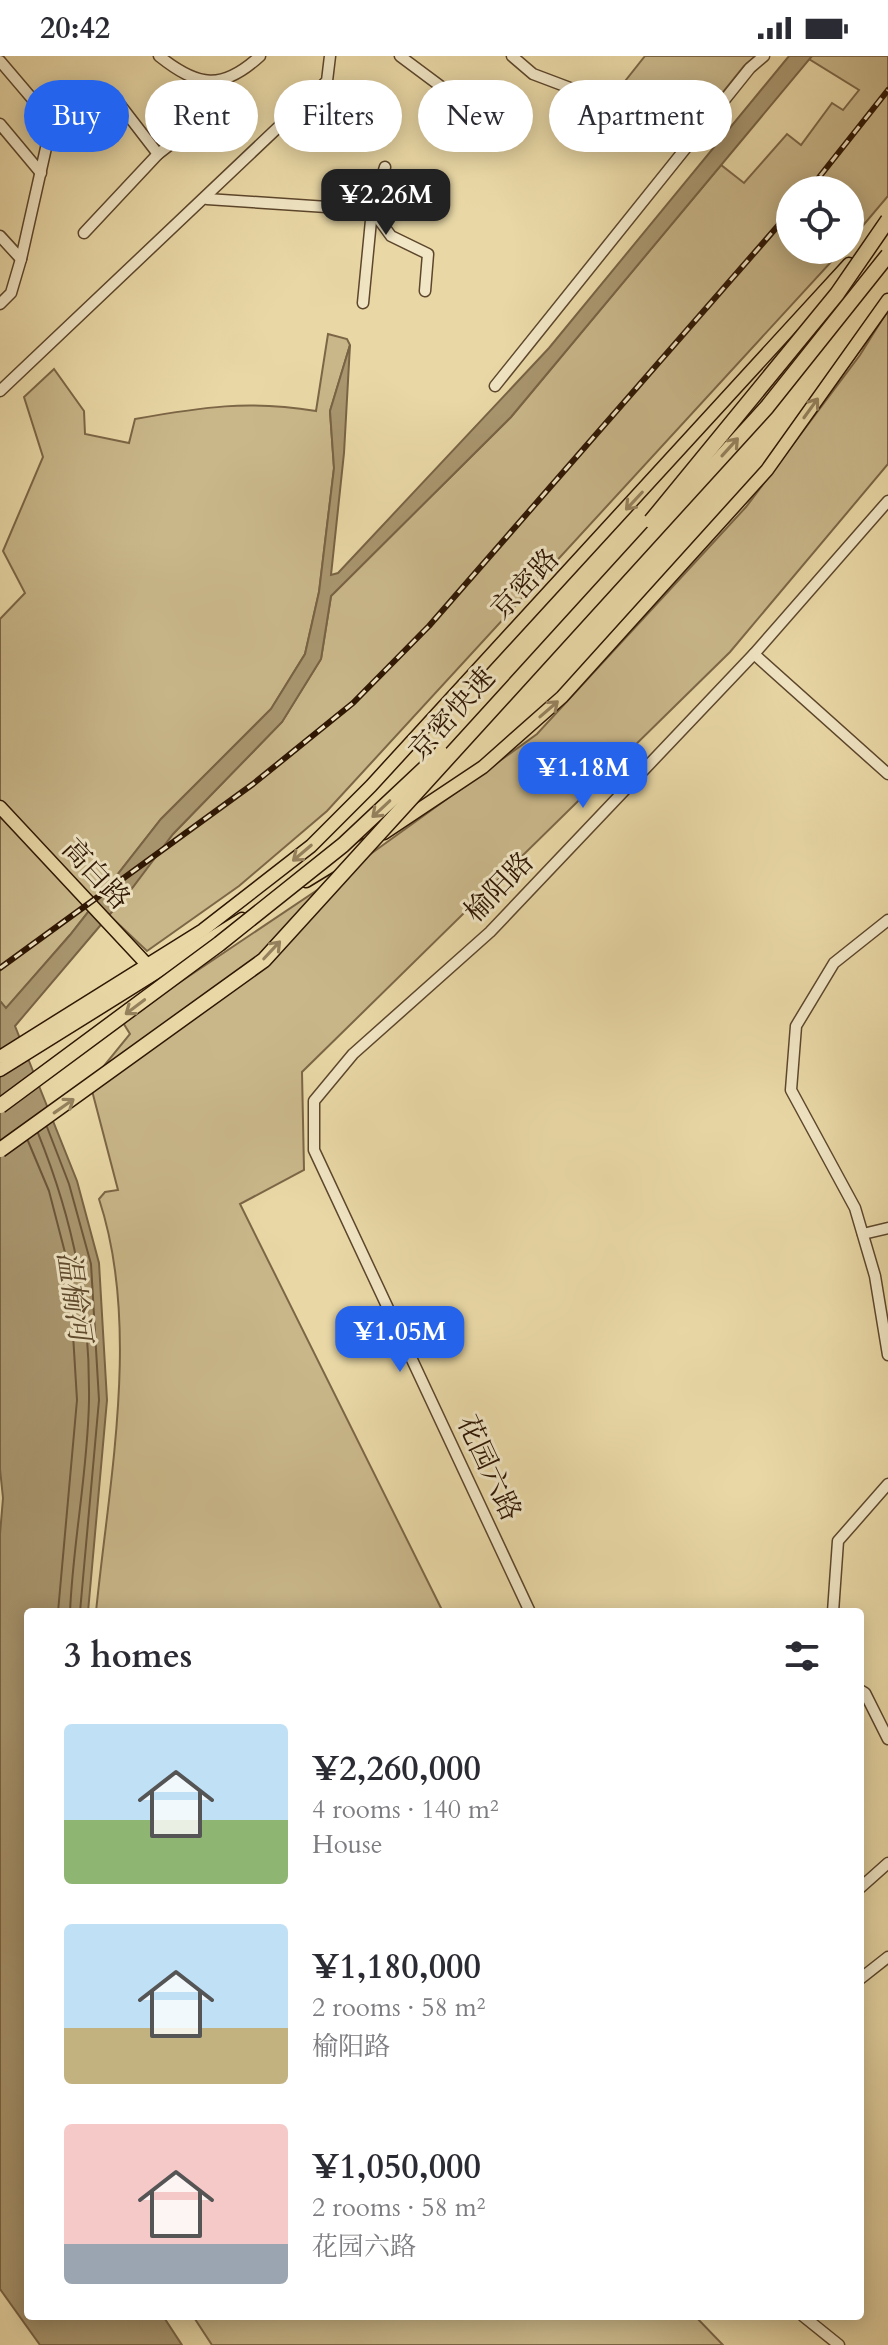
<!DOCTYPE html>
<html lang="en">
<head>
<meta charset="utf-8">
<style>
	body { margin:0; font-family:Cardo,"Noto Serif SC",serif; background:#f2f2f3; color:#2b2b33; height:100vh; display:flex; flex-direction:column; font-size:30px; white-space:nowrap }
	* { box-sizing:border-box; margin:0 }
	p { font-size:26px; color:#7c7c81 }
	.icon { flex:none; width:44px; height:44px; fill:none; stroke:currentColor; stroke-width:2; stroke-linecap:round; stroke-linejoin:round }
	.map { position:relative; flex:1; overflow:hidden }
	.drawer { position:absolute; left:24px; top:1552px; width:840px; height:712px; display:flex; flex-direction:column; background:#fff; border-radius:8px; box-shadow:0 4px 20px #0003 }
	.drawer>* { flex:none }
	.hud { position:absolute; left:24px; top:24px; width:840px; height:72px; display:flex; gap:16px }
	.controls { position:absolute; left:776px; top:120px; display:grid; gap:16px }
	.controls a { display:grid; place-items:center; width:88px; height:88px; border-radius:50%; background:#fff; box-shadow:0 4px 20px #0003; font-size:40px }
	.price { position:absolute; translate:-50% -68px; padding:0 18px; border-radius:16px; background:#2563eb; color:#fff; font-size:26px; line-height:52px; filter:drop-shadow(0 2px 4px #0008) }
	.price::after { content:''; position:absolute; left:50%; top:48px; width:24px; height:18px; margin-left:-12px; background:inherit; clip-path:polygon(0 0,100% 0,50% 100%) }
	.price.on { background:#222; color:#fff }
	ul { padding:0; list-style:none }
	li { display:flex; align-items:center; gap:24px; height:200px; padding:0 40px }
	li span { display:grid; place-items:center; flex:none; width:224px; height:160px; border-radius:8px; color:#555 }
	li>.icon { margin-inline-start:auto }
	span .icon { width:96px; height:96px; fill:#fffc; stroke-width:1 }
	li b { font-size:34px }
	h2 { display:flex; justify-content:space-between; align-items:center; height:96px; padding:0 40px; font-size:34px }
	.pill { padding:0 28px; border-radius:36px; background:#fff; box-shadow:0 4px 20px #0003; font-size:28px; line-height:72px }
	.pill.on { background:#2563eb; color:#fff }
	.status { display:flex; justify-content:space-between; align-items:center; height:56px; padding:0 40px; background:#fff; direction:ltr }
	.status svg { height:22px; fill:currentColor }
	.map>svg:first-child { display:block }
	.green { fill:#c9b78a; stroke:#7c6646; stroke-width:2 }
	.water { fill:#a9966f; stroke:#786344; stroke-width:2 }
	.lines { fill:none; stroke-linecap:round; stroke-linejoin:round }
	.shore { stroke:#6c5639; stroke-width:2 }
	.minor-casing { stroke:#5d462c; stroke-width:13 }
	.major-casing { stroke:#2e1603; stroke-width:15 }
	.minor { stroke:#f1e6c5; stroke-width:10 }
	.major { stroke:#e9d8a6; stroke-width:12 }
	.rail-casing { stroke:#2e1603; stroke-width:6 }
	.rail { stroke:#f1e6c5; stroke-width:3; stroke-dasharray:9; stroke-linecap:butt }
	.highway-bridge-casing { stroke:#2e1603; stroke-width:17; stroke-linecap:butt }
	.highway-bridge { stroke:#e9d8a6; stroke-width:14 }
	.oneway { stroke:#95815d }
	.labels { text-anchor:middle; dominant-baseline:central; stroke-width:6; stroke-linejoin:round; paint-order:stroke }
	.street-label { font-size:28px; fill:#2e1603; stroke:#f1e6c5 }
	.water-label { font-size:30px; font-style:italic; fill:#5f492e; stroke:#f1e6c5 }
</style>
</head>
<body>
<div class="status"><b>20:42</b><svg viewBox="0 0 49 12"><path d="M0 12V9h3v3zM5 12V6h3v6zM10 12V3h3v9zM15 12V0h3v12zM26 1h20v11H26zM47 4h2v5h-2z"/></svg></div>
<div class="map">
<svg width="888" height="2289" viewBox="0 0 888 2289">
	<rect width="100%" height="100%" fill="#e9d8a6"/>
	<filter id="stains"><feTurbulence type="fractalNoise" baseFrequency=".0025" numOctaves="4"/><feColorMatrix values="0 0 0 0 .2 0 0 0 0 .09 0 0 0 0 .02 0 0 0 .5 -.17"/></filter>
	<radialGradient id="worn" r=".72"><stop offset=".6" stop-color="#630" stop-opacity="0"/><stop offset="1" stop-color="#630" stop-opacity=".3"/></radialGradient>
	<g class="green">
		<polygon points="645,0 756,0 744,10 683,86 618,34"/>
		<polygon points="812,0 888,0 888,140 850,185 850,134 790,134 790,194 842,194 327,755 239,830 147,895 109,859 173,778 282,666 321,603 331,540 511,361 721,109 744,127 787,78 801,89 832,47 843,54 859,34 809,3"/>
		<path d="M888,254V408L730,596L302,1016L304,1114L240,1148L443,1556H96C109,1425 141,1270 99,1143L105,1136L118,1134L90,1027L130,978L122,965L365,802L537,678L746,451L860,299Z"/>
		<path d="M328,278L347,283L350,289L330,355L334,412L319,536L305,598L271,653L161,763L70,879L6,953L0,945V563L25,537L3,495L43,401L24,341L54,313L84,355L85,378L129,387L135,363C203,351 247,344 316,355Z"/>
		<polygon points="193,2260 695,2260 723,2289 212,2289"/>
	</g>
	<polygon class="water" points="789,0 812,0 511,361 331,540 321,603 282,666 173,778 133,831 15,970 77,1125 99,1207 107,1344 88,1556 28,1556 28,2260 163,2260 182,2289 40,2289 0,2233 0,1478 3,1442 0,1413 0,945 6,952 70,879 161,763 271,653 305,598 319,536 334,412 330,355 350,289 344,397 331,519 338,517 549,292"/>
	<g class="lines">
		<g class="shore">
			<polyline points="47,1071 69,1128 91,1208 99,1344 80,1556"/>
			<path d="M38,1077C74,1166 90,1248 89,1344C88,1415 73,1485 70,1556"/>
			<polyline points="28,1085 49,1135 69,1212 77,1344 58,1556"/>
		</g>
		<g class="minor-casing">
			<g id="minor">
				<path d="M159,0C198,31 222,35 260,0"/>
				<polyline points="400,0 455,41 496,55"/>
				<polyline points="512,0 533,18 578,35"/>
				<polyline points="0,5 46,59 48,83 21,203 11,237 0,248"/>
				<polyline points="121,50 158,98"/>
				<polyline points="0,68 41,117"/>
				<polyline points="207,143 372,154 391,180 428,198 425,235"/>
				<polyline points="84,177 158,98 217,52 219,26"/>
				<polyline points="0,180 21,203"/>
				<polyline points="363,247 372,154 385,111"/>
				<polyline points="495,330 750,12 764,0"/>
				<polyline points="0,335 327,25 330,0"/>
				<polyline points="754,598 888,718"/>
				<polyline points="888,864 834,907 796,970 791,1034 855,1152 875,1220 888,1299"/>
				<polyline points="863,1178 888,1172"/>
				<polyline points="530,1556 314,1094 314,1045 353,998 490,876 754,598 888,445"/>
				<polyline points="833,1556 838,1485 888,1428"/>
				<polyline points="860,1634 865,1637 888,1683"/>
				<polyline points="860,1832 888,1807"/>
				<polyline points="860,1923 888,1901"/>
				<polyline points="803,2260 839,2289"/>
			</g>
		</g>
		<g class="major-casing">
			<g id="major">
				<polyline points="0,751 154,916"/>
				<polyline points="384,777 483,711 562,641 767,414 888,244"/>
				<polyline points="306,825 365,789"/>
				<polyline points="0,1001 203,874 311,790 371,730 849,208"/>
				<polyline points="0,1014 242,863"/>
			</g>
		</g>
		<use href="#minor" class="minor"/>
		<use href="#major" class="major"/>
		<g class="rail-casing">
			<g id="rail">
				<polyline points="809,134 888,34"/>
				<polyline points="0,912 253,728 353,647 429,570 790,156"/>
			</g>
		</g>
		<use href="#rail" class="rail"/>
		<g class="highway-bridge-casing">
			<g id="highway-bridge">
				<polyline points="651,465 837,238 888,164"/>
				<polyline points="0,1050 219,888 343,789 441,697"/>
				<polyline points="0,1094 264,904 767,351 888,199"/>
			</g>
		</g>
		<use href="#highway-bridge" class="highway-bridge"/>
	</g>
	<defs><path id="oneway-shaft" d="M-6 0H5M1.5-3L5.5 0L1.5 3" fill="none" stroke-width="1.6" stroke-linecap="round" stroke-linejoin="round" transform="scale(2)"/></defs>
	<g class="oneway">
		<use href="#oneway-shaft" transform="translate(811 352) rotate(-54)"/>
		<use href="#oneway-shaft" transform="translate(730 391) rotate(-48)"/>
		<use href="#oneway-shaft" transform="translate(634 445) rotate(133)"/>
		<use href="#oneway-shaft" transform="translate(549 653) rotate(-41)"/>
		<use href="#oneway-shaft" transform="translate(381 753) rotate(137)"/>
		<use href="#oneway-shaft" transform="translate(302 797) rotate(140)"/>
		<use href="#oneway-shaft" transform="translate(272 894) rotate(-47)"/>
		<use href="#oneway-shaft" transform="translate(135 951) rotate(143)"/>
		<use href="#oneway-shaft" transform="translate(64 1050) rotate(-35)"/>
	</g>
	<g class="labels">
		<g class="street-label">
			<text transform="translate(525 528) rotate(-47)">京密路</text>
			<text transform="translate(452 658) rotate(-48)">京密快速</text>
			<text transform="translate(96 818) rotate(47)">高白路</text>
			<text transform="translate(499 831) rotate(-46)">榆阳路</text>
			<text transform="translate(489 1412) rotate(65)">花园六路</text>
		</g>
		<g class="water-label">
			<text transform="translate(74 1240) rotate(82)">温榆河</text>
		</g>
	</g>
	<rect width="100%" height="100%" filter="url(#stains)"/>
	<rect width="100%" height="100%" fill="url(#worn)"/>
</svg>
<div class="controls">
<a><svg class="icon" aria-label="locate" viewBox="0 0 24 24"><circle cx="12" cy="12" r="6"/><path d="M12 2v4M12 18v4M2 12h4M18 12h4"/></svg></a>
</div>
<b class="price on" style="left:386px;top:181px">¥2.26M</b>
<b class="price" style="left:583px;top:754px">¥1.18M</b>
<b class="price" style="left:400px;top:1318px">¥1.05M</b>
<div class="hud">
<a class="pill on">Buy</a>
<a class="pill">Rent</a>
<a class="pill">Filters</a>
<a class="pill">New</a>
<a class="pill">Apartment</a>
</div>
<section class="drawer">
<h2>3 homes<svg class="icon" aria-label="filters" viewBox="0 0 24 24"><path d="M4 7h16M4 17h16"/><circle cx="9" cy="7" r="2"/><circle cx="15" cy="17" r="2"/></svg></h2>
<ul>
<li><span style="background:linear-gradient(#bfe0f5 60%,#8fb573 0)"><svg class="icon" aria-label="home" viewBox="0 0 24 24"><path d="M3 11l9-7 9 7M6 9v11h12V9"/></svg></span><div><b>¥2,260,000</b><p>4 rooms · 140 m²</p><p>House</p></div></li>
<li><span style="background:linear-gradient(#bfe0f5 65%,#c2b280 0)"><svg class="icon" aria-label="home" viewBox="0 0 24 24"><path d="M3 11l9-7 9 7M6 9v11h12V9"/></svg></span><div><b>¥1,180,000</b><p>2 rooms · 58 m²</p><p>榆阳路</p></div></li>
<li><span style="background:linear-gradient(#f6c9c9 75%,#9aa5b1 0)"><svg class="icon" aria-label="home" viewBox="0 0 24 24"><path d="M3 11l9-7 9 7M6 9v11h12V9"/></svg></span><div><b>¥1,050,000</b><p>2 rooms · 58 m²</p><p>花园六路</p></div></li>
</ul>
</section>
</div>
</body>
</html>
